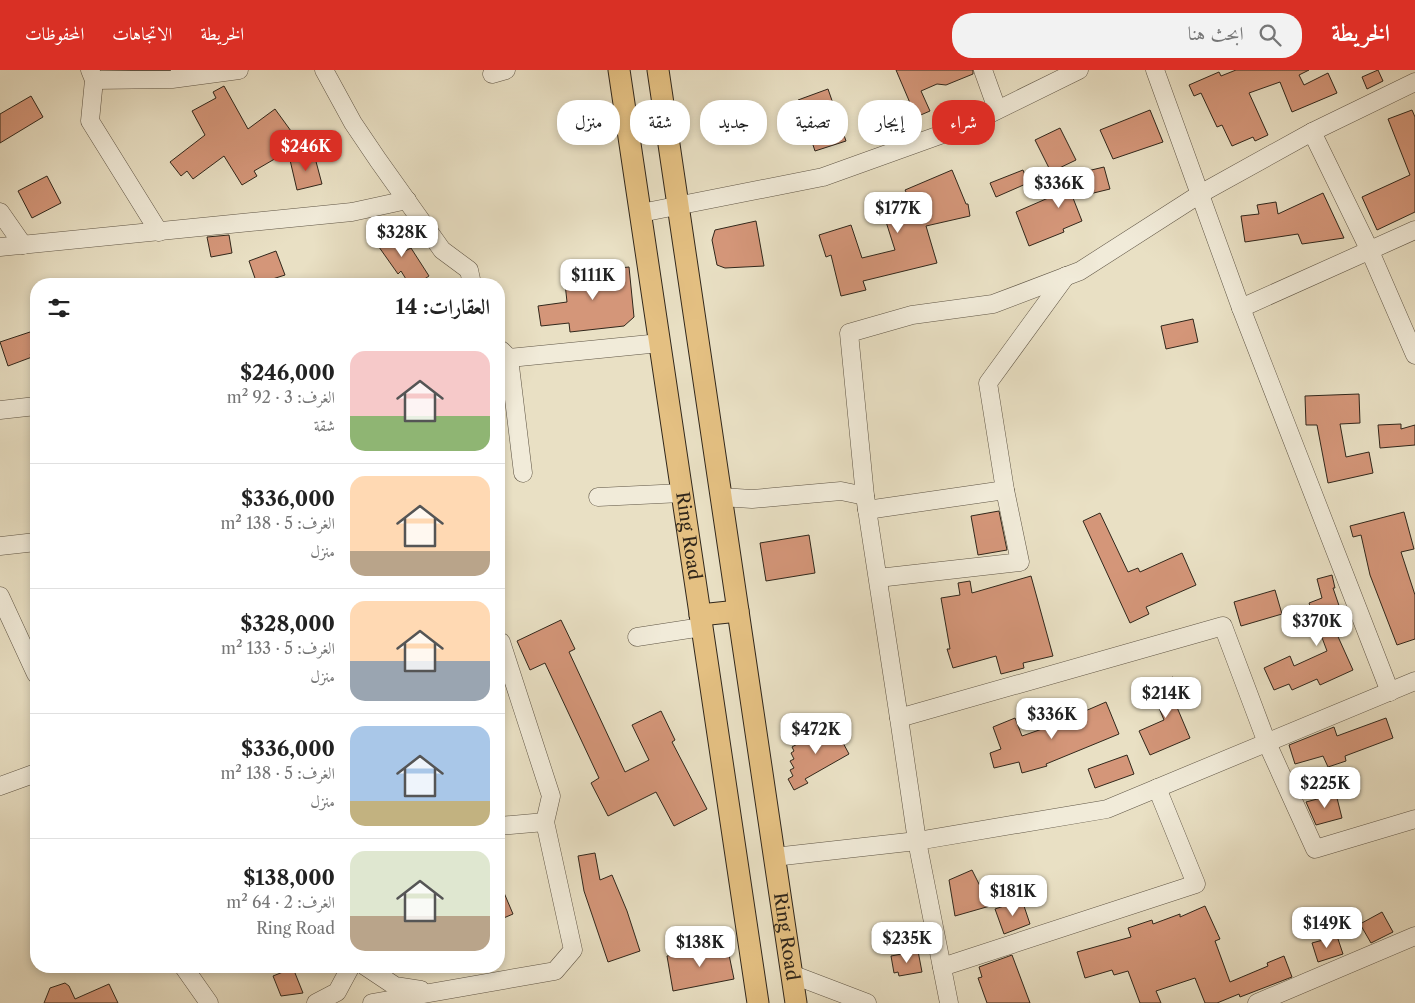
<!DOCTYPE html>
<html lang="ar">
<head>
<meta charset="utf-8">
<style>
	body { margin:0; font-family:"Libre Caslon Text",Amiri,serif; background:#f2f2f2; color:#222; direction:rtl; height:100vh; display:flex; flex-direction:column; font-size:19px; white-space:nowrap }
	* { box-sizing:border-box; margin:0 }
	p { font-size:16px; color:#767676 }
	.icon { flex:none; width:28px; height:28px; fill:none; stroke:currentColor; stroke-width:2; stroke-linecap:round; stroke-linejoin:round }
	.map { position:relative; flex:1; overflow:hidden; direction:ltr }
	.details { position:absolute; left:30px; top:208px; width:475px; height:695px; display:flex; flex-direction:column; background:#fff; border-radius:20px; box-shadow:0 2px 8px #0003; direction:rtl }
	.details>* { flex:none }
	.banner { position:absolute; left:520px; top:30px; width:475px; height:45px; direction:rtl; display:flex; gap:10px }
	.price { position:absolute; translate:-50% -42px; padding:0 11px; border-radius:10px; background:#fff; color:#222; font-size:16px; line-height:32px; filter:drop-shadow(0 1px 2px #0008) }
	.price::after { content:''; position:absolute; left:50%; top:30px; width:15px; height:11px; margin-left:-8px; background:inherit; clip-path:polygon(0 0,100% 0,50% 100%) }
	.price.selected { background:#d93025; color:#fff }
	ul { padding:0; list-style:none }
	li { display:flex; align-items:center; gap:15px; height:125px; padding:0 15px }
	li+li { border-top:1px solid #e0e0e0 }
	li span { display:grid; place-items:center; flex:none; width:140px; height:100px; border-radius:15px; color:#555 }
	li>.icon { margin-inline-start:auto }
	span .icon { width:60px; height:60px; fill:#fffc; stroke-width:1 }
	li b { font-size:21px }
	h2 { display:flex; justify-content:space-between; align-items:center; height:60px; padding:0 15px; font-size:21px }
	.chip { padding:0 18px; border-radius:20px; background:#fff; box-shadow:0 2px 8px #0003; font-size:18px; line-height:45px }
	.chip.selected { background:#d93025; color:#fff }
	header { display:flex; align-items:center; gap:30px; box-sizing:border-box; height:70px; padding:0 25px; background:#d93025; color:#fff }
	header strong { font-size:24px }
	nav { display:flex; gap:28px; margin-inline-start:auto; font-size:18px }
	.search { width:350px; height:45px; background:#f2f2f2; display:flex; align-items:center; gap:12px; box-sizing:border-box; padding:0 18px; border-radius:20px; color:#767676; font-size:19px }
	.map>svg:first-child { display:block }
	.building { fill:#d49679; stroke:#31271b }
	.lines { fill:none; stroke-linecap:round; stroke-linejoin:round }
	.minor-casing { stroke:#5f5545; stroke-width:19 }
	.major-casing { stroke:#31271b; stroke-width:23 }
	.minor { stroke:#f1ebd9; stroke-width:18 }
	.major { stroke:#e4c082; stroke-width:21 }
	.labels { text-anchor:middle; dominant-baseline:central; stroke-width:4; stroke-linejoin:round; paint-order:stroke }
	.street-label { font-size:18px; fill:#31271b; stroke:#f1ebd9 }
</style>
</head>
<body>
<header>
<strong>الخريطة</strong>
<div class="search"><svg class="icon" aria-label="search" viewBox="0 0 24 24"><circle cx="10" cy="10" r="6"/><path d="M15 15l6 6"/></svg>ابحث هنا</div>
<nav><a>الخريطة</a><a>الاتجاهات</a><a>المحفوظات</a></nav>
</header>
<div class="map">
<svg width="1415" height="933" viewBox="0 0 1415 933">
	<rect width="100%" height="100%" fill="#e9e0c4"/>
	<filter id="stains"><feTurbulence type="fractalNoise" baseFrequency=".004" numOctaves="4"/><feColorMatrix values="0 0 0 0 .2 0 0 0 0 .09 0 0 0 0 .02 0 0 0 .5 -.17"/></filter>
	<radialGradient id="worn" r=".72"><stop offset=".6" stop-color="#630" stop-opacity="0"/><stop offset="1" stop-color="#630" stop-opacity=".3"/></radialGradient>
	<g class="building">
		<polygon points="896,0 973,0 973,4 946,15 937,14 921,21 930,41 916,47"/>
		<polygon points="1236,0 1309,0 1299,5 1304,15 1328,3 1337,23 1292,42 1280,12 1249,23 1268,65 1255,71 1253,67 1232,76 1222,55 1217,57 1201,23 1194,26 1189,15 1219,2 1221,6"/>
		<polygon points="1378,0 1383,11 1367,19 1362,7"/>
		<polygon points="224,16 248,59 275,39 291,61 282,68 290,80 254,101 257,106 242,115 224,86 193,109 187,101 181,106 170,92 205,65 192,41 216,28 213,22"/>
		<polygon points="828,19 846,71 815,81 798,30"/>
		<polygon points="31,26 43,47 0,73 0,44"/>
		<polygon points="1150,40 1163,72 1113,89 1100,60"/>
		<polygon points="1412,40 1415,47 1415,142 1377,160 1362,127 1410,105 1388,49"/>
		<polygon points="1060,58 1076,90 1051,102 1035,70"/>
		<polygon points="314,84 322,114 297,120 290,90"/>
		<polygon points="1104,97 1110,119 1073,128 1082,151 1063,159 1064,162 1029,176 1016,142 1085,112 1083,102"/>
		<polygon points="952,100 966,134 968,134 970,146 926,156 937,193 863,211 866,220 841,226 831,185 826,187 819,165 851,155 862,188 895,180 880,133 907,124 905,120"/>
		<polygon points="1023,100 1028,113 996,127 990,113"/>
		<polygon points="47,106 61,133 32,148 18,121"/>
		<polygon points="1323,123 1344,168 1302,174 1298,164 1245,172 1241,146 1259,144 1257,135 1276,132 1278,144"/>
		<polygon points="756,151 764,196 725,198 717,195 712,170 715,160"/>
		<polygon points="391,159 405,181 411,178 429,206 417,214 409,214 401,201 398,204 374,170"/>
		<polygon points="229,165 232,183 211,187 207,167"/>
		<polygon points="276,181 285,205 257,214 249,191"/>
		<polygon points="629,197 634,247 624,256 570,262 569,253 541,256 538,236 567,232 564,204"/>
		<polygon points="1193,249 1198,272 1166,279 1161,256"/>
		<polygon points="36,260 36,281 30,284 32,287 8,296 0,272"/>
		<polygon points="1359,324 1360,353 1340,354 1346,387 1369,382 1373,403 1328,413 1317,355 1306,355 1305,326"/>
		<polygon points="1401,354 1401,359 1415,355 1415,375 1380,378 1378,355"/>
		<polygon points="999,441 1007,480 978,485 971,446"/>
		<polygon points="1404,442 1414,479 1401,482 1415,525 1415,569 1397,575 1370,505 1361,465 1353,467 1350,456"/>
		<polygon points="1100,443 1128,502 1138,498 1140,502 1182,483 1196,515 1146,537 1149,544 1130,553 1083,451"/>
		<polygon points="809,465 815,503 766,511 760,473"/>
		<polygon points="1332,505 1335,518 1333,518 1346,556 1335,560 1353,600 1320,615 1317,609 1292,620 1289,614 1274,620 1264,598 1290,586 1294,596 1327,581 1309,533 1322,528 1317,509"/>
		<polygon points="1031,506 1053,586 1023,593 1024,598 1001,604 996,586 953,598 947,579 950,579 941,528 960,525 958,513 970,511 972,523"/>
		<polygon points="1275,520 1282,544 1241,556 1234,532"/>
		<polygon points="561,550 575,579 569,582 625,702 649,690 632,655 661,641 675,670 672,672 707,739 674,756 656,722 608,746 591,713 599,708 545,593 530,600 517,571"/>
		<polygon points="1173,607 1183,632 1176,635 1190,668 1150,685 1139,661 1164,650 1150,616"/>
		<polygon points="1106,632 1119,664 1046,694 1047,696 1022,703 1019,692 994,698 990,683 1001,679 993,657 1015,648 1022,666 1045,658 1047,662 1072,653 1069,648"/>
		<polygon points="1386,648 1393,668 1345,686 1346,691 1328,697 1323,686 1295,694 1289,675 1334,657 1337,666"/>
		<polygon points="833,654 849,684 805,709 808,713 794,720 788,709 793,706 790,700 794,698 790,691 794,689 791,683 794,681 792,677"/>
		<polygon points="1127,685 1134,704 1095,718 1088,699"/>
		<polygon points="1336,724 1342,748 1316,755 1306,732"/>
		<polygon points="595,783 600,810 612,805 627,841 640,881 608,892 584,821 578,786"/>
		<polygon points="972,800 990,836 955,846 949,810"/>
		<polygon points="499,811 513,844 499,850"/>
		<polygon points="1022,830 1030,854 1004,864 995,839"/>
		<polygon points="1205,836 1220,869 1215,871 1230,912 1268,896 1267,893 1284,886 1292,907 1240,927 1239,924 1217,933 1205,933 1195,908 1156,921 1161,933 1140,933 1128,901 1114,905 1112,900 1085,908 1077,882 1131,867 1128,858 1152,850 1153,854 1180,844 1180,847"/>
		<polygon points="1382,842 1393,862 1371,873 1360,854"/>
		<polygon points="1337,866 1343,884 1318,892 1312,873"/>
		<polygon points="727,875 734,909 673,921 667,886"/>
		<polygon points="918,881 922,902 899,906 898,902 894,903 891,886"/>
		<polygon points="1012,885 1030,933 987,933 978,908 982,907 979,897"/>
		<polygon points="293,898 303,923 281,926 273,906"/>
		<polygon points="65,913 69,916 75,929 109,914 118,933 44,933 50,918"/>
	</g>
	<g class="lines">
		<g class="minor-casing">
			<g id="minor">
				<polyline points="90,0 94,10 90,51 159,162"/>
				<polyline points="324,0 353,53 378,90 442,180 469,200 472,214"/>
				<polyline points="983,0 997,39"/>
				<polyline points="1155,0 1241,238 1390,622"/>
				<polyline points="492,4 506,0"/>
				<polyline points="94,10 172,9 239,0"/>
				<polyline points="1415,12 1312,62 1200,124 1080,201 993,234 912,245 849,263 865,426 899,648 1223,556 1267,673 1315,779 1415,749"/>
				<polyline points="1312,62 1369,179 1415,285"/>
				<polyline points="0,142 23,175"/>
				<polyline points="641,143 823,107 965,56 1079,0"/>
				<polyline points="0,177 352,142 407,130"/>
				<polyline points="1241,238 1415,160"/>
				<polyline points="501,280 509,288 523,403"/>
				<polyline points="499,289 660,273"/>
				<polyline points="0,340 36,336"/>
				<polyline points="598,427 682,423"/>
				<polyline points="721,427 752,429 841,421 865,426"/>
				<polyline points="867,440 1005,420"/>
				<polyline points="0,476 36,472"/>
				<polyline points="878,508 1020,492 1005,420 988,313 1066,206"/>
				<polyline points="0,526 36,604"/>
				<polyline points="637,567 702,557"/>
				<polyline points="499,573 501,572 551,726 545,752"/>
				<polyline points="899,648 917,771 949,933"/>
				<polyline points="0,716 36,703"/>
				<polyline points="774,787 917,771 1107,739 1415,611"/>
				<polyline points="183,896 209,933"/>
				<polyline points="365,896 395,916 421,920"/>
				<polyline points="942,897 1196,814 1157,718"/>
				<polyline points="791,904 867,933"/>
				<polyline points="316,933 337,922 351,896"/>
				<polyline points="372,933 555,901 573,880 545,752 499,756"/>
				<polyline points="1257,933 1415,866"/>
			</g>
		</g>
		<g class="major-casing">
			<g id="major">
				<path id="s1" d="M619,0L758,933"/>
				<path id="s2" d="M658,0L796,933"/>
				<polyline points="700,545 738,541"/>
			</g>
		</g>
		<use href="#minor" class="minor"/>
		<use href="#major" class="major"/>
	</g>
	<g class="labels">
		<g class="street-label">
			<text stroke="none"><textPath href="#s1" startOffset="471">Ring Road</textPath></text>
			<text stroke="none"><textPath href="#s2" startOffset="876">Ring Road</textPath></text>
		</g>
	</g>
	<rect width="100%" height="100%" filter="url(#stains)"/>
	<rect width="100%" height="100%" fill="url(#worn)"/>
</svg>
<b class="price selected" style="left:306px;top:102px">$246K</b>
<b class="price" style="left:1059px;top:139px">$336K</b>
<b class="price" style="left:898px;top:164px">$177K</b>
<b class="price" style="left:402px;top:188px">$328K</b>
<b class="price" style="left:593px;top:231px">$111K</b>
<b class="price" style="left:1317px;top:577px">$370K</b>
<b class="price" style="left:1166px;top:649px">$214K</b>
<b class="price" style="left:1052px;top:670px">$336K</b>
<b class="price" style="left:816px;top:685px">$472K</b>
<b class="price" style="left:1325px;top:739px">$225K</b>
<b class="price" style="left:1013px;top:847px">$181K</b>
<b class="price" style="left:1327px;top:879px">$149K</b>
<b class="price" style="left:907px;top:894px">$235K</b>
<b class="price" style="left:700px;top:898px">$138K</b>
<div class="banner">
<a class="chip selected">شراء</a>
<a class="chip">إيجار</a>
<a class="chip">تصفية</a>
<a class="chip">جديد</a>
<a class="chip">شقة</a>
<a class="chip">منزل</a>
</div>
<section class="details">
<h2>العقارات: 14<svg class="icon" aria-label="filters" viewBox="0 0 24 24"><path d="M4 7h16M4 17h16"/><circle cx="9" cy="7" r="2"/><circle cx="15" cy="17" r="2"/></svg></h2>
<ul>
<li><span style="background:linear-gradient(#f6c9c9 65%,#8fb573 0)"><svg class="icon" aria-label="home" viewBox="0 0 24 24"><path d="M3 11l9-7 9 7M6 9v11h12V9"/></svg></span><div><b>$246,000</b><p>الغرف: 3 · 92 m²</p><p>شقة</p></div></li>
<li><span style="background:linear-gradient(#ffd9b3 75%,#b9a48a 0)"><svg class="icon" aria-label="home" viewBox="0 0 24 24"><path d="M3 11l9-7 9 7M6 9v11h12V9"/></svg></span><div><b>$336,000</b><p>الغرف: 5 · 138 m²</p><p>منزل</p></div></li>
<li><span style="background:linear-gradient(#ffd9b3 60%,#9aa5b1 0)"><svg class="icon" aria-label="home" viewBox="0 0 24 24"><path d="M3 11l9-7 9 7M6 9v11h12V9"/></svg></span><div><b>$328,000</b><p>الغرف: 5 · 133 m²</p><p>منزل</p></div></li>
<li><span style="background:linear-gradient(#a9c7e8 75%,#c2b280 0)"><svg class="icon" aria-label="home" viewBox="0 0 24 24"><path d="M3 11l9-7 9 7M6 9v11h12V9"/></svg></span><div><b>$336,000</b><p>الغرف: 5 · 138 m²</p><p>منزل</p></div></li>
<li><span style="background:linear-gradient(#dfe7d0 65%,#b9a48a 0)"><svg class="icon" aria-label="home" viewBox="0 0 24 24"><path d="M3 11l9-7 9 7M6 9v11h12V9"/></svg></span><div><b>$138,000</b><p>الغرف: 2 · 64 m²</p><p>Ring Road</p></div></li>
</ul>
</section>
</div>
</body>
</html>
